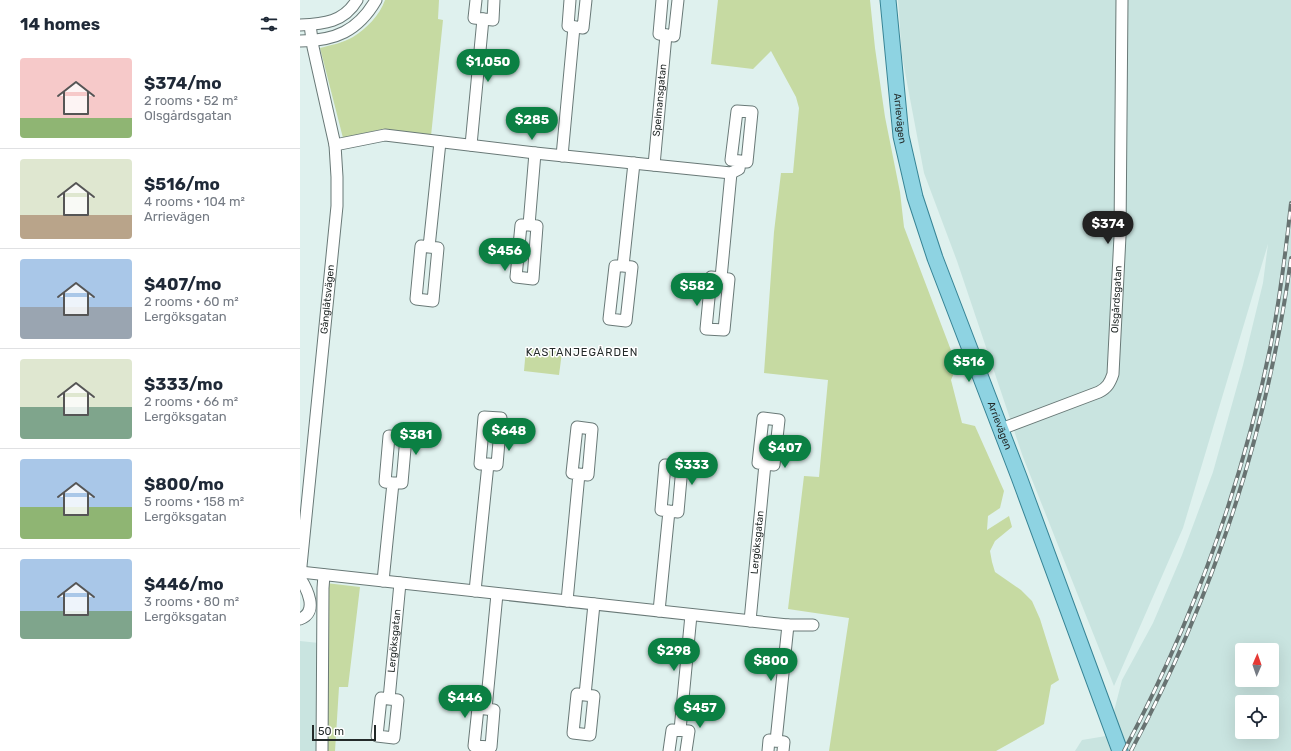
<!DOCTYPE html>
<html lang="en">
<head>
<meta charset="utf-8">
<style>
	body { margin:0; font-family:Rubik,sans-serif; background:#f2f2f3; color:#1f2937; height:100vh; display:flex; flex-direction:column; font-size:15px; white-space:nowrap }
	* { box-sizing:border-box; margin:0 }
	p { font-size:13px; color:#747a83 }
	.icon { flex:none; width:22px; height:22px; fill:none; stroke:currentColor; stroke-width:2; stroke-linecap:round; stroke-linejoin:round }
	.map { position:relative; flex:1; overflow:hidden }
	.side { display:flex; flex-direction:column; background:#fff; width:300px }
	.side>* { flex:none }
	.needle { width:26px; rotate:2deg }
	.buttons { position:absolute; left:935px; top:643px; display:grid; gap:8px }
	.buttons a { display:grid; place-items:center; width:44px; height:44px; border-radius:4px; background:#fff; box-shadow:0 4px 16px #0002; font-size:20px }
	.scale { position:absolute; left:12px; bottom:10px; width:64px; box-sizing:border-box; padding-left:4px; border:2px solid #232a29; border-top:0; font-size:11px; line-height:14px; white-space:nowrap; color:#232a29; -webkit-text-stroke:3px #fff; paint-order:stroke }
	.price { position:absolute; translate:-50% -34px; padding:0 9px; border-radius:14px; background:#0b8043; color:#fff; font-size:13px; line-height:26px; filter:drop-shadow(0 1px 2px #0008) }
	.price::after { content:''; position:absolute; left:50%; top:24px; width:12px; height:9px; margin-left:-6px; background:inherit; clip-path:polygon(0 0,100% 0,50% 100%) }
	.price.selected { background:#222; color:#fff }
	ul { padding:0; list-style:none }
	li { display:flex; align-items:center; gap:12px; height:100px; padding:0 20px }
	li+li { border-top:1px solid #e0e1e3 }
	li span { display:grid; place-items:center; flex:none; width:112px; height:80px; border-radius:4px; color:#555 }
	li>.icon { margin-inline-start:auto }
	span .icon { width:48px; height:48px; fill:#fffc; stroke-width:1 }
	li b { font-size:17px }
	h2 { display:flex; justify-content:space-between; align-items:center; height:48px; padding:0 20px; font-size:17px }
	main { display:flex; flex:1; min-height:0 }
	.map>svg:first-child { display:block }
	.built { fill:#c9e4e0; fill-rule:evenodd }
	.green { fill:#c6daa2 }
	.lines { fill:none; stroke-linecap:round; stroke-linejoin:round }
	.minor-casing { stroke:#697977; stroke-width:13 }
	.major-casing { stroke:#378495; stroke-width:17 }
	.minor { stroke:#fff; stroke-width:11 }
	.major { stroke:#8ed3e2; stroke-width:15 }
	.rail-casing { stroke:#687372; stroke-width:4 }
	.rail { stroke:#fff; stroke-width:2.5; stroke-dasharray:8; stroke-linecap:butt }
	.labels { text-anchor:middle; dominant-baseline:central; stroke-width:3; stroke-linejoin:round; paint-order:stroke }
	.street-label { font-size:10px; fill:#232a29; stroke:#fff }
	.neighbourhood-label { font-size:11px; letter-spacing:1px; fill:#232a29; stroke:#fff }
</style>
</head>
<body>
<main>
<section class="side">
<h2>14 homes<svg class="icon" aria-label="filters" viewBox="0 0 24 24"><path d="M4 7h16M4 17h16"/><circle cx="9" cy="7" r="2"/><circle cx="15" cy="17" r="2"/></svg></h2>
<ul>
<li><span style="background:linear-gradient(#f6c9c9 75%,#8fb573 0)"><svg class="icon" aria-label="home" viewBox="0 0 24 24"><path d="M3 11l9-7 9 7M6 9v11h12V9"/></svg></span><div><b>$374/mo</b><p>2 rooms · 52 m²</p><p>Olsgårdsgatan</p></div></li>
<li><span style="background:linear-gradient(#dfe7d0 70%,#b9a48a 0)"><svg class="icon" aria-label="home" viewBox="0 0 24 24"><path d="M3 11l9-7 9 7M6 9v11h12V9"/></svg></span><div><b>$516/mo</b><p>4 rooms · 104 m²</p><p>Arrievägen</p></div></li>
<li><span style="background:linear-gradient(#a9c7e8 60%,#9aa5b1 0)"><svg class="icon" aria-label="home" viewBox="0 0 24 24"><path d="M3 11l9-7 9 7M6 9v11h12V9"/></svg></span><div><b>$407/mo</b><p>2 rooms · 60 m²</p><p>Lergöksgatan</p></div></li>
<li><span style="background:linear-gradient(#dfe7d0 60%,#7fa58c 0)"><svg class="icon" aria-label="home" viewBox="0 0 24 24"><path d="M3 11l9-7 9 7M6 9v11h12V9"/></svg></span><div><b>$333/mo</b><p>2 rooms · 66 m²</p><p>Lergöksgatan</p></div></li>
<li><span style="background:linear-gradient(#a9c7e8 60%,#8fb573 0)"><svg class="icon" aria-label="home" viewBox="0 0 24 24"><path d="M3 11l9-7 9 7M6 9v11h12V9"/></svg></span><div><b>$800/mo</b><p>5 rooms · 158 m²</p><p>Lergöksgatan</p></div></li>
<li><span style="background:linear-gradient(#a9c7e8 65%,#7fa58c 0)"><svg class="icon" aria-label="home" viewBox="0 0 24 24"><path d="M3 11l9-7 9 7M6 9v11h12V9"/></svg></span><div><b>$446/mo</b><p>3 rooms · 80 m²</p><p>Lergöksgatan</p></div></li>
</ul>
</section>
<div class="map">
<svg width="991" height="751" viewBox="0 0 991 751">
	<rect width="100%" height="100%" fill="#dff1ee"/>
	<g class="built">
		<path d="M598,0H991V751H827L822,742L813,715L822,680L853,623L882,555L913,472L943,365L963,283L968,244L883,528L814,686L723,457L657,261L624,173L602,56ZM942,650H972V680H942ZM942,702H972V732H942Z"/>
		<polygon points="0,641 19,643 18,751 0,751"/>
		<polygon points="806,736 811,751 775,751 782,740"/>
	</g>
	<g class="green">
		<path d="M85,0H139L138,19L143,20L131,136L83,129L43,138L20,48C31,45 43,43 53,37C66,29 80,15 85,0Z"/>
		<polygon points="418,0 570,0 575,48 585,117 600,192 604,227 657,366 651,380 662,423 675,426 704,491 700,508 688,516 687,530 709,516 712,527 695,541 690,551 692,562 695,572 721,590 732,601 740,619 759,680 751,685 744,724 696,751 529,751 549,618 488,609 504,476 519,477 528,380 464,373 474,232 481,173 493,173 499,108 496,97 471,51 453,69 411,64"/>
		<polygon points="226,348 262,352 259,375 224,371"/>
		<polygon points="26,583 60,587 48,687 39,687 35,751 23,751"/>
	</g>
	<g class="lines">
		<g class="minor-casing">
			<g id="minor">
				<polyline points="176,0 174,18 193,20 194,0"/>
				<polyline points="270,0 268,26 283,28 286,0"/>
				<polyline points="362,0 359,34 374,36 378,0"/>
				<path d="M0,25C24,24 44,22 57,0"/>
				<path d="M0,41C35,41 58,31 76,0"/>
				<polyline points="35,145 85,135 235,153 431,173 439,169 440,161 447,162 452,112 437,111 431,160 440,161"/>
				<polyline points="171,145 183,19"/>
				<polyline points="262,156 274,27"/>
				<path id="s1" d="M354,165L366,35"/>
				<polyline points="229,225 237,226 233,279 216,277 221,225 229,225 235,153"/>
				<polyline points="129,247 138,248 133,301 116,299 121,246 129,247 140,142"/>
				<polyline points="323,266 332,267 326,321 309,319 315,266 323,266 334,163"/>
				<polyline points="421,278 429,279 424,330 406,329 411,277 421,278 431,173"/>
				<path id="s2" d="M701,429L799,392C807,388 810,383 813,374L820,236L822,0"/>
				<polyline points="0,572 488,625 513,625"/>
				<path id="s3" d="M0,576L37,206V177L35,145L13,47L10,25"/>
				<path d="M0,578C7,589 19,612 0,619"/>
				<polyline points="83,581 93,483 102,483 106,437 89,436 85,482 93,483"/>
				<polyline points="175,591 188,464 197,465 201,418 184,417 180,464 188,464"/>
				<polyline points="267,601 279,474 288,475 292,429 277,427 272,473 279,474"/>
				<polyline points="359,611 369,511 378,512 382,467 365,465 361,510 369,511"/>
				<path id="s4" d="M450,621L465,464L474,465L479,420L463,418L458,463L465,464"/>
				<polyline points="285,695 294,696 290,735 273,733 277,694 285,695 294,604"/>
				<path id="s5" d="M89,699L98,700L94,738L77,736L81,698L89,699L100,583"/>
				<polyline points="186,709 194,710 191,747 174,746 178,708 186,709 197,594"/>
				<polyline points="380,730 391,615"/>
				<polyline points="476,741 488,625"/>
				<polyline points="22,751 23,588 24,575"/>
				<polyline points="369,751 372,730 389,731 386,751"/>
				<polyline points="468,751 469,740 484,742 483,751"/>
			</g>
		</g>
		<g class="major-casing">
			<g id="major">
				<path id="s6" d="M588,0L601,136L615,197L635,258L719,477L820,751"/>
			</g>
		</g>
		<use href="#minor" class="minor"/>
		<use href="#major" class="major"/>
		<g class="rail-casing">
			<g id="rail">
				<path d="M824,751C892,623 942,486 971,344C980,297 986,250 991,203"/>
				<path d="M831,751C913,598 968,430 991,258"/>
			</g>
		</g>
		<use href="#rail" class="rail"/>
	</g>
	<g class="labels">
		<g class="street-label">
			<text stroke="none"><textPath href="#s1" startOffset="65">Spelmansgatan</textPath></text>
			<text stroke="none"><textPath href="#s6" startOffset="119">Arrievägen</textPath></text>
			<text stroke="none"><textPath href="#s3" startOffset="278">Gånglåtsvägen</textPath></text>
			<text stroke="none"><textPath href="#s2" startOffset="203">Olsgårdsgatan</textPath></text>
			<text stroke="none"><textPath href="#s6" startOffset="443">Arrievägen</textPath></text>
			<text stroke="none"><textPath href="#s4" startOffset="79">Lergöksgatan</textPath></text>
			<text stroke="none"><textPath href="#s5" startOffset="169">Lergöksgatan</textPath></text>
		</g>
		<g class="neighbourhood-label">
			<text x="282" y="352">KASTANJEGÅRDEN</text>
		</g>
	</g>
</svg>
<div class="buttons">
<a><svg class="needle" viewBox="-14 -14 28 28"><path d="M0-13l5 13h-10z" fill="#e53935"/><path d="M0 13l5-13h-10z" fill="#747a83"/></svg></a>
<a><svg class="icon" aria-label="locate" viewBox="0 0 24 24"><circle cx="12" cy="12" r="6"/><path d="M12 2v4M12 18v4M2 12h4M18 12h4"/></svg></a>
</div>
<div class="scale">50 m</div>
<b class="price" style="left:188px;top:83px">$1,050</b>
<b class="price" style="left:232px;top:141px">$285</b>
<b class="price selected" style="left:808px;top:245px">$374</b>
<b class="price" style="left:205px;top:272px">$456</b>
<b class="price" style="left:397px;top:307px">$582</b>
<b class="price" style="left:669px;top:383px">$516</b>
<b class="price" style="left:209px;top:452px">$648</b>
<b class="price" style="left:116px;top:456px">$381</b>
<b class="price" style="left:485px;top:469px">$407</b>
<b class="price" style="left:392px;top:486px">$333</b>
<b class="price" style="left:374px;top:672px">$298</b>
<b class="price" style="left:471px;top:682px">$800</b>
<b class="price" style="left:165px;top:719px">$446</b>
<b class="price" style="left:400px;top:729px">$457</b>
</div>
</main>
</body>
</html>
